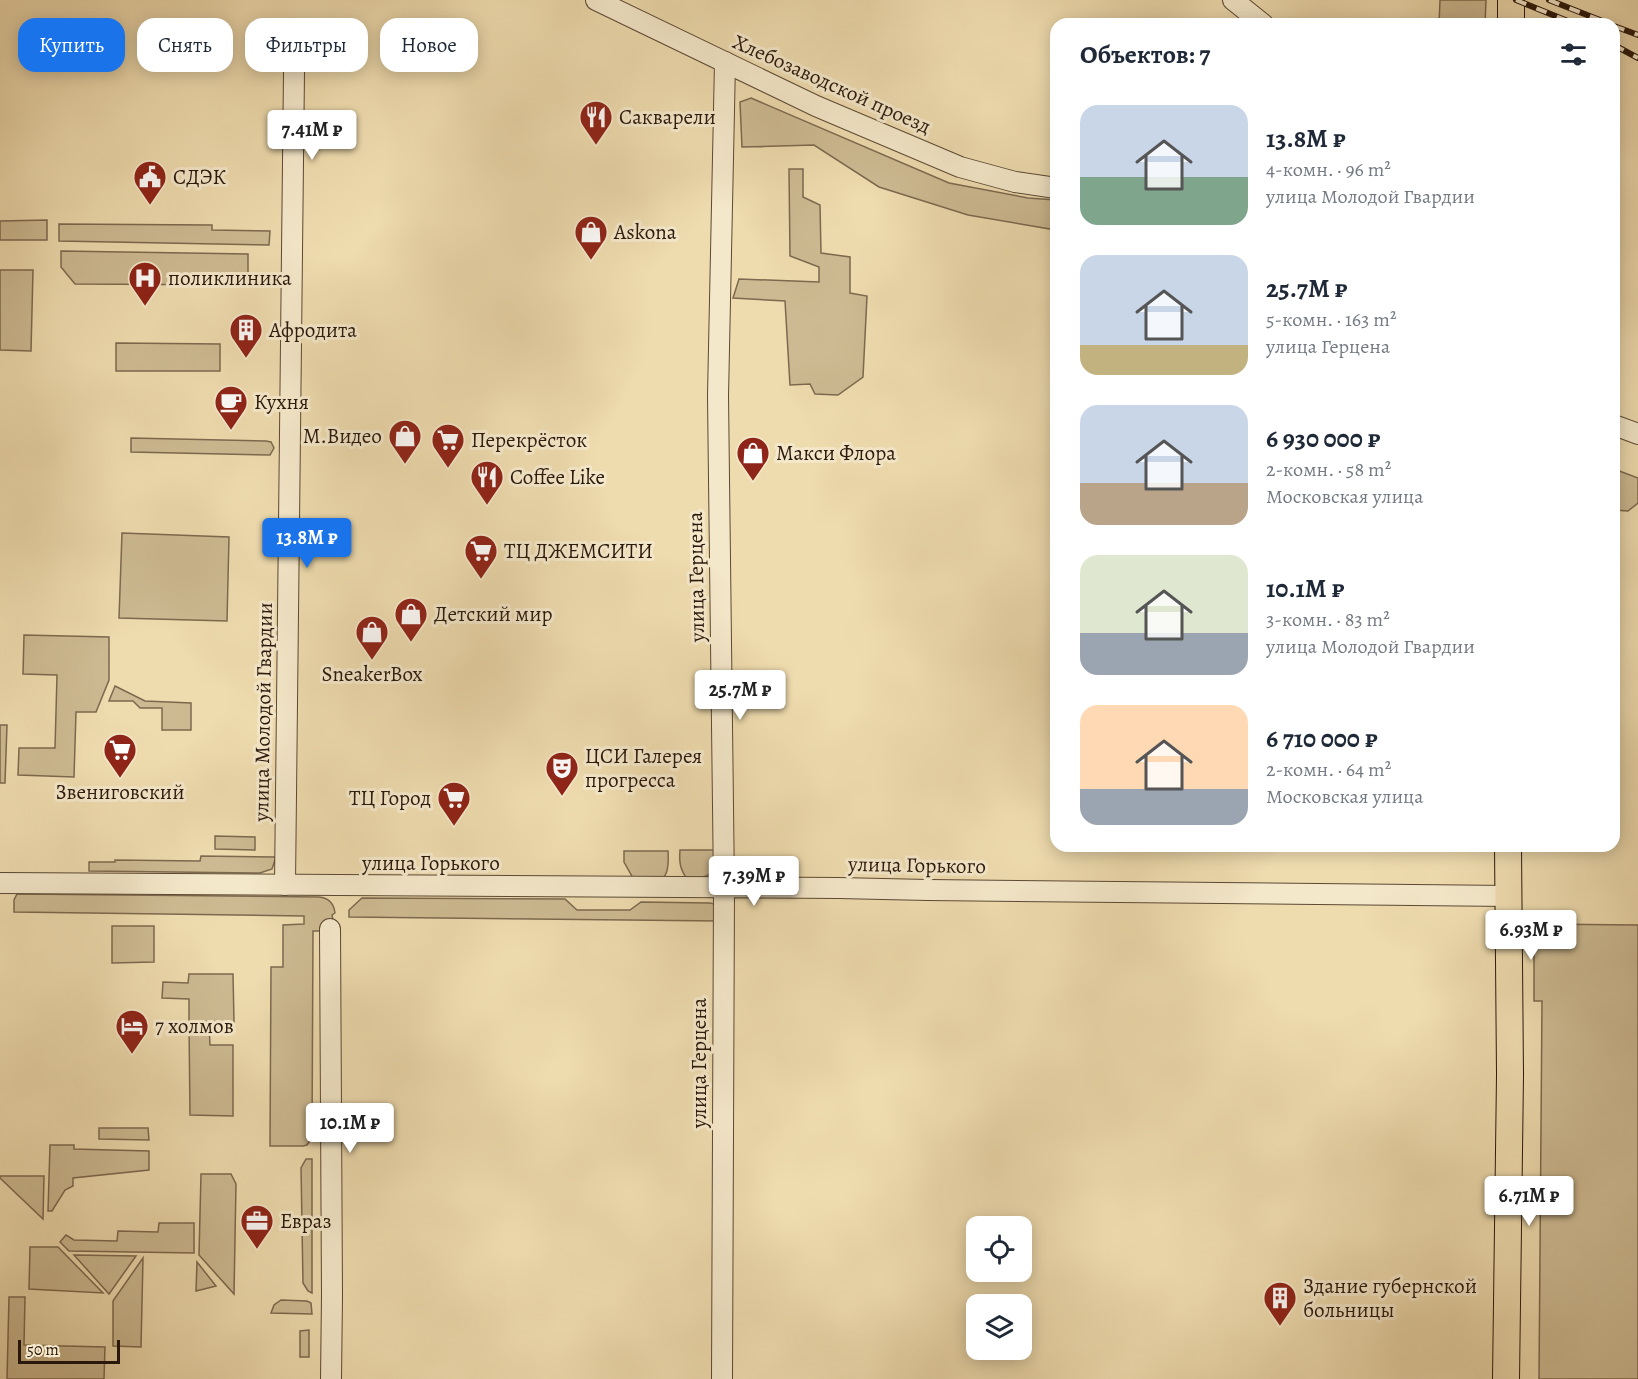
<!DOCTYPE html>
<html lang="ru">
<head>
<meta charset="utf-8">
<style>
	body { margin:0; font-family:Alegreya,serif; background:#f2f2f3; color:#1f2937; height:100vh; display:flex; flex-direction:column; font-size:22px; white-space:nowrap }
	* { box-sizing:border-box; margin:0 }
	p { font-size:20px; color:#747a83 }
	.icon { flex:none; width:33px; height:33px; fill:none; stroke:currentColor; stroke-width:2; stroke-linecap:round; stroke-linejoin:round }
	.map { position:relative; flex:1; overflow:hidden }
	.sheet { position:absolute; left:1050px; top:18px; width:570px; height:834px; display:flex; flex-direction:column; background:#fff; border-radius:18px; box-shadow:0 3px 15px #0003 }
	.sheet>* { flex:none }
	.hud { position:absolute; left:18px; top:18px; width:570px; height:54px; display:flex; gap:12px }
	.tools { position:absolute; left:966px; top:1216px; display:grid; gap:12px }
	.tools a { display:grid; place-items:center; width:66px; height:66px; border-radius:12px; background:#fff; box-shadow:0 3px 15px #0003; font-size:30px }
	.scale { position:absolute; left:18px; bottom:15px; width:102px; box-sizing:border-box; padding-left:6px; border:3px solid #2b180c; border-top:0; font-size:16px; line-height:21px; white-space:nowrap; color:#2b180c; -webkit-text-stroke:4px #f4e8ca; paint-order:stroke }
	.price { position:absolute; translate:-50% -51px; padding:0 14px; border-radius:6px; background:#fff; color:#222; font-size:20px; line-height:39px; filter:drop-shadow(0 2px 3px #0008) }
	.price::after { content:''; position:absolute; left:50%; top:36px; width:18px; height:14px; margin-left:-9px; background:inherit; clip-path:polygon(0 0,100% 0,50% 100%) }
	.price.active { background:#1a73e8; color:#fff }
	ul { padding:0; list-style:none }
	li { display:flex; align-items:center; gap:18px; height:150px; padding:0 30px }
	li span { display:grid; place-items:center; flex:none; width:168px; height:120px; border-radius:18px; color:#555 }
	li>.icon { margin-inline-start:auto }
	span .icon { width:72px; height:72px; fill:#fffc; stroke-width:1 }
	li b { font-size:26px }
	h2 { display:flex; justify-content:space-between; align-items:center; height:72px; padding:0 30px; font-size:26px }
	.tag { padding:0 21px; border-radius:18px; background:#fff; box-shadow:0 3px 15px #0003; font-size:21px; line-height:54px }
	.tag.active { background:#1a73e8; color:#fff }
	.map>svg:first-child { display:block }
	.green { fill:#cdba92; stroke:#7c694f; stroke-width:1.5 }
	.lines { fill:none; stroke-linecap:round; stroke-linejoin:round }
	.minor-casing { stroke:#5c4934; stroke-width:22 }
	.major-casing { stroke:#2b180c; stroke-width:28 }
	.minor { stroke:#f4e8ca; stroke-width:20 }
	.major { stroke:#eedbae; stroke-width:26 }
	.rail-casing { stroke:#2b180c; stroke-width:6 }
	.rail { stroke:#f4e8ca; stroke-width:4; stroke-dasharray:11; stroke-linecap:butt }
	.labels { text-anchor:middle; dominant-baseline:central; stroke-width:6; stroke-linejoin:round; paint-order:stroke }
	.street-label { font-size:21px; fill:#2b180c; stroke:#f4e8ca }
	.poi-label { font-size:21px; fill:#2b180c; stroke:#f4e8ca; text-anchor:start }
</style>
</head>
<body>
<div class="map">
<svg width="1638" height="1379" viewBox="0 0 1638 1379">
	<rect width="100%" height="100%" fill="#eedbae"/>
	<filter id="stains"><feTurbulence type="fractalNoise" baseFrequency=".00333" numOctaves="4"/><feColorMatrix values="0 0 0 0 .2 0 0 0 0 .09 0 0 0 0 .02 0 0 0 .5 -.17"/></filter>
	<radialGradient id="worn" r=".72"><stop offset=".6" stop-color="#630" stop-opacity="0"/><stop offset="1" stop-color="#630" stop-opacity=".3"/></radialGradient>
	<g class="green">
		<polygon points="1440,0 1486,0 1485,24 1439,24"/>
		<polygon points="751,98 949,183 1028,198 1056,200 1056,230 968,215 879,187 814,145 742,147 740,102"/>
		<polygon points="789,169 803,169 803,197 820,205 821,253 850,257 850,293 867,296 863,377 838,395 815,394 810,384 790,385 785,301 733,298 739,279 819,282 819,267 790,256"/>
		<polygon points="47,220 47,240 0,240 0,221"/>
		<polygon points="59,224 212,225 212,230 270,231 269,245 59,241"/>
		<polygon points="61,251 248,254 248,285 75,284 61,267"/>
		<polygon points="0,270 33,270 31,351 0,350"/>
		<polygon points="116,343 220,344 220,371 116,371"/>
		<polygon points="131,438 266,441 271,442 274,448 270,455 131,452"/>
		<polygon points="1614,469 1638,478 1638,503 1628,511 1614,510"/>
		<polygon points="122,533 229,537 227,621 119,618"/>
		<polygon points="24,635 109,637 109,680 96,712 76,712 74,777 18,775 19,748 55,748 57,675 23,674"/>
		<polygon points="115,686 145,701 191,703 191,730 162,730 162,708 140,708 133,701 109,701"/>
		<polygon points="0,725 7,725 5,783 0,783"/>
		<polygon points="215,836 255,837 255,850 215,849"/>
		<path d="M680,850H721C716,872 711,879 687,879C680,869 679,862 680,850Z"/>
		<path d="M624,851H668C670,884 662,881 633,878L624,862Z"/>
		<polygon points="201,856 276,857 272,869 260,873 89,871 89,862 115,862 115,860 200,861"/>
		<path d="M17,894L319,897C329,898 334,904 335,913L332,915L333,920L322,931H313L312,1138L307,1145L303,1146H270L271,967H283V925L304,924V916L14,912V900Z"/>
		<polygon points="362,898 565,899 577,910 630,910 641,902 710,903 718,905 721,921 349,917 349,910"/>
		<polygon points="1534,924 1638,925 1638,1379 1539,1379 1542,1001 1534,1001"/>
		<polygon points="112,926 154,926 154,962 112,963"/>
		<polygon points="189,974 233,974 234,1022 189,1021 189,999 162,998 163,982 188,983"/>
		<polygon points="189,1023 209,1024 210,1045 233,1045 233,1116 190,1115"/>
		<polygon points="99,1128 148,1128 149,1140 99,1139"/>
		<polygon points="50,1145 74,1145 74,1149 149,1151 149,1170 73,1178 73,1186 65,1190 52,1211 48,1211"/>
		<polygon points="306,1159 312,1159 312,1293 308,1291 303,1283 301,1168"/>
		<polygon points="201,1174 231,1174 236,1184 234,1294 199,1255"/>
		<polygon points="0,1176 44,1176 43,1219 0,1178"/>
		<polygon points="159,1223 194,1223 194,1253 69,1251 60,1242 66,1235 74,1240 117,1241 118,1231 158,1232"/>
		<polygon points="30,1247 58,1247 103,1293 29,1289"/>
		<polygon points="74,1255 136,1256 109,1294"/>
		<polygon points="143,1258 141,1347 113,1346 113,1301"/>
		<polygon points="197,1262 216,1286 196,1291"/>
		<polygon points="9,1297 25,1297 24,1345 105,1347 104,1379 7,1379"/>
		<polygon points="281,1300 307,1301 311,1303 312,1314 271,1313 274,1305"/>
		<polygon points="309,1330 309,1357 300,1357 300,1331"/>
	</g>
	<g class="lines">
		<g class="minor-casing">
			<g id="minor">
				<polyline points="596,0 816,106 960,167 1015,182 1056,188"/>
				<polyline points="1233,0 1263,24"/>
				<polyline points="1614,425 1638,434"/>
				<polyline points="0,883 838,888 928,890 1509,896"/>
				<polyline points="285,885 294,71"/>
				<polyline points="330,929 332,1296 331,1379"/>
				<polyline points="722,1379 724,888 718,396 725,62"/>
			</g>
		</g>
		<g class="major-casing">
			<g id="major">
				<polyline points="1511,24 1511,0"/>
				<polyline points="1506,1379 1510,1075 1508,846"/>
			</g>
		</g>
		<use href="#minor" class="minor"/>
		<use href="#major" class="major"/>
		<g class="rail-casing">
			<g id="rail">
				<polyline points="1516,0 1575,24"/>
				<polyline points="1549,0 1610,24"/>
				<polyline points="1614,26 1638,35"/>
				<polyline points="1614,45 1638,58"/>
			</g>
		</g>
		<use href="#rail" class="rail"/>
	</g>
	<defs>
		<g id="restaurant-pin" transform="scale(1.725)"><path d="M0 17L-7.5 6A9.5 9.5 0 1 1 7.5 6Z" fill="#8f2418" stroke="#f4e8ca"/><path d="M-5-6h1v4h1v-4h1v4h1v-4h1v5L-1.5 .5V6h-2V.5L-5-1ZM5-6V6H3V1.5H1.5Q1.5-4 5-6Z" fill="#fff"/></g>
		<g id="civic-pin" transform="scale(1.725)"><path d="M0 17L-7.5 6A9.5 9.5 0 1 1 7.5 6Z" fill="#8f2418" stroke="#f4e8ca"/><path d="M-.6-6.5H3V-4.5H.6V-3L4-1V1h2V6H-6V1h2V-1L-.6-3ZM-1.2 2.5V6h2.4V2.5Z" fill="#fff"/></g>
		<g id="shop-pin" transform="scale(1.725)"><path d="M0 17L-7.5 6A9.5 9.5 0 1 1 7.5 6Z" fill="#8f2418" stroke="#f4e8ca"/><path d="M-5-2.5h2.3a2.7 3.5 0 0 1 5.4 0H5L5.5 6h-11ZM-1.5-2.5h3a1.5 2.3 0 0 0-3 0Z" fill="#fff"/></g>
		<g id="hospital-pin" transform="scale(1.725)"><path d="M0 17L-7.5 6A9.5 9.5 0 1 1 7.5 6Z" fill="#8f2418" stroke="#f4e8ca"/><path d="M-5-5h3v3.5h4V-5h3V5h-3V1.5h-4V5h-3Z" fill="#fff"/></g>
		<g id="building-pin" transform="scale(1.725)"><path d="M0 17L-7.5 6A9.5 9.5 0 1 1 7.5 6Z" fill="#8f2418" stroke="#f4e8ca"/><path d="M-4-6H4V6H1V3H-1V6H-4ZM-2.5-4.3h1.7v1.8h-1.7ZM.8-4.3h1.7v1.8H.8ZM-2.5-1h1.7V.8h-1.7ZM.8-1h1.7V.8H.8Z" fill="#fff"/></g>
		<g id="cafe-pin" transform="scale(1.725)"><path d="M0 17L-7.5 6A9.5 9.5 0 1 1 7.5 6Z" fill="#8f2418" stroke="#f4e8ca"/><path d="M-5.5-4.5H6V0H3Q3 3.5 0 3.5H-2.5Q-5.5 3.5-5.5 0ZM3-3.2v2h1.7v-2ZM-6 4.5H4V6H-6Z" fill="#fff"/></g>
		<g id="supermarket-pin" transform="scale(1.725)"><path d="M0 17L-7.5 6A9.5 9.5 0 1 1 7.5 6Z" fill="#8f2418" stroke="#f4e8ca"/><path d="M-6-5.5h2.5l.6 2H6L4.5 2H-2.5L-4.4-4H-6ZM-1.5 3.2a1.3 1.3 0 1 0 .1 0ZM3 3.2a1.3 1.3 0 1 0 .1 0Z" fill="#fff"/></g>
		<g id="theatre-pin" transform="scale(1.725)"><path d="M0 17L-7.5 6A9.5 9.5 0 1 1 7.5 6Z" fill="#8f2418" stroke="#f4e8ca"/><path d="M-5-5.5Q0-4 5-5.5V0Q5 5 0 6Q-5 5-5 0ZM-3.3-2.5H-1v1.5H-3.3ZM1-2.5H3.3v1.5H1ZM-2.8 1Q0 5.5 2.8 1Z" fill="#fff"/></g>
		<g id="hotel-pin" transform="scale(1.725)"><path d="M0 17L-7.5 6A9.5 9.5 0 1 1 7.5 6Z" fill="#8f2418" stroke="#f4e8ca"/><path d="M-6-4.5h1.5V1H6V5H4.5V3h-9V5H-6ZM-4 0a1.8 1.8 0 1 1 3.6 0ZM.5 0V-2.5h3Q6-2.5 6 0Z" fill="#fff"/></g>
		<g id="office-pin" transform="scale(1.725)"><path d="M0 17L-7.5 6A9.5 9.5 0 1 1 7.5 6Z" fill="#8f2418" stroke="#f4e8ca"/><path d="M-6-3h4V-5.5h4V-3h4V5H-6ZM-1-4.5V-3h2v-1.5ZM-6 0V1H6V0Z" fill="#fff"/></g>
	</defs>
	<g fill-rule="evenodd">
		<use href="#restaurant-pin" x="596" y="117"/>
		<use href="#civic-pin" x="150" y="177"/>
		<use href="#shop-pin" x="591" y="232"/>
		<use href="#hospital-pin" x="145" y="278"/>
		<use href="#building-pin" x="246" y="330"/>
		<use href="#cafe-pin" x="231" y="402"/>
		<use href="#shop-pin" x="405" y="436"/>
		<use href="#supermarket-pin" x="448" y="440"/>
		<use href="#shop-pin" x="753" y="453"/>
		<use href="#restaurant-pin" x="487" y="477"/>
		<use href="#supermarket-pin" x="481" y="551"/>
		<use href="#shop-pin" x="411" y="614"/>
		<use href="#shop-pin" x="372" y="632"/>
		<use href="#supermarket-pin" x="120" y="750"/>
		<use href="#theatre-pin" x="562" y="768"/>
		<use href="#supermarket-pin" x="454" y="798"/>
		<use href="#hotel-pin" x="132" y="1026"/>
		<use href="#office-pin" x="257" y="1221"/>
		<use href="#building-pin" x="1280" y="1298"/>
	</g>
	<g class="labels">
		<g class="street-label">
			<text transform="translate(832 84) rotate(24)">Хлебозаводской проезд</text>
			<text transform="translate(696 577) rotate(-91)">улица Герцена</text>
			<text transform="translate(263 712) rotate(-89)">улица Молодой Гвардии</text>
			<text x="431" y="863">улица Горького</text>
			<text transform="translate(917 865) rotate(1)">улица Горького</text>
			<text transform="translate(699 1063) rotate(-90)">улица Герцена</text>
		</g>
		<g class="poi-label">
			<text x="619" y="117">Сакварели</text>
			<text x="173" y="177">СДЭК</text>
			<text x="614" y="232">Askona</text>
			<text x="168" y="278">поликлиника</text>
			<text x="269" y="330">Афродита</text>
			<text x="254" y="402">Кухня</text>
			<text x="382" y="436" text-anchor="end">М.Видео</text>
			<text x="471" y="440">Перекрёсток</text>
			<text x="776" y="453">Макси Флора</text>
			<text x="510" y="477">Coffee Like</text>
			<text x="504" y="551">ТЦ ДЖЕМСИТИ</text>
			<text x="434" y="614">Детский мир</text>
			<text x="372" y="674" text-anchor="middle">SneakerBox</text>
			<text x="585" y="756">ЦСИ Галерея<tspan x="585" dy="24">прогресса</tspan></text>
			<text x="120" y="792" text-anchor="middle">Звениговский</text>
			<text x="431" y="798" text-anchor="end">ТЦ Город</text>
			<text x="155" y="1026">7 холмов</text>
			<text x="280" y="1221">Евраз</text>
			<text x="1303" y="1286">Здание губернской<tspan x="1303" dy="24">больницы</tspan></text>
		</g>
	</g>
	<rect width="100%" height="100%" filter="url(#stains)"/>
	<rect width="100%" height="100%" fill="url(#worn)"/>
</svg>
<div class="tools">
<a><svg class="icon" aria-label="locate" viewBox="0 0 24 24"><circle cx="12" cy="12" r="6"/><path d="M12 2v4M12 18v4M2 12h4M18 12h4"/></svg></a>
<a><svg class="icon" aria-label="layers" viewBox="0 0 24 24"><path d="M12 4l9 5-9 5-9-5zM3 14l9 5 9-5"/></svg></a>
</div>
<div class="scale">50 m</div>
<b class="price" style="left:312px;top:161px">7.41M ₽</b>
<b class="price active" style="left:307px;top:569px">13.8M ₽</b>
<b class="price" style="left:740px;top:721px">25.7M ₽</b>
<b class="price" style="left:754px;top:907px">7.39M ₽</b>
<b class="price" style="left:1531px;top:961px">6.93M ₽</b>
<b class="price" style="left:350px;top:1154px">10.1M ₽</b>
<b class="price" style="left:1529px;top:1227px">6.71M ₽</b>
<div class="hud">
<a class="tag active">Купить</a>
<a class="tag">Снять</a>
<a class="tag">Фильтры</a>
<a class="tag">Новое</a>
</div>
<section class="sheet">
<h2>Объектов: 7<svg class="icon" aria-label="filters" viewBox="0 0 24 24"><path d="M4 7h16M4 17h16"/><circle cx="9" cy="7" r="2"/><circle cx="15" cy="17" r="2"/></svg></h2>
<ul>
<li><span style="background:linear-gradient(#c9d6e8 60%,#7fa58c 0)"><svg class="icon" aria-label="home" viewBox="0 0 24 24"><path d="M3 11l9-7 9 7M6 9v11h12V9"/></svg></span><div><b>13.8M ₽</b><p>4-комн. · 96 m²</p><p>улица Молодой Гвардии</p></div></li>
<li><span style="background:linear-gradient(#c9d6e8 75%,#c2b280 0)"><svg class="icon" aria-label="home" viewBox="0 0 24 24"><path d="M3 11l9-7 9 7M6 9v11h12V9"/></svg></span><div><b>25.7M ₽</b><p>5-комн. · 163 m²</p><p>улица Герцена</p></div></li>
<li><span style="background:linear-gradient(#c9d6e8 65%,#b9a48a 0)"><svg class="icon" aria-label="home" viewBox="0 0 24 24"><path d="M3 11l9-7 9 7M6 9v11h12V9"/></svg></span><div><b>6 930 000 ₽</b><p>2-комн. · 58 m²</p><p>Московская улица</p></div></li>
<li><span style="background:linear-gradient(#dfe7d0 65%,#9aa5b1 0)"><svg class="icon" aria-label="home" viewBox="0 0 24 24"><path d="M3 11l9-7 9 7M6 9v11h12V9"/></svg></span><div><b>10.1M ₽</b><p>3-комн. · 83 m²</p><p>улица Молодой Гвардии</p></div></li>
<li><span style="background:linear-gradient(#ffd9b3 70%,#9aa5b1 0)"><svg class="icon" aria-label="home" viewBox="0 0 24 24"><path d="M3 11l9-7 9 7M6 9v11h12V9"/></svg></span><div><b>6 710 000 ₽</b><p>2-комн. · 64 m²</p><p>Московская улица</p></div></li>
</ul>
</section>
</div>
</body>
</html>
